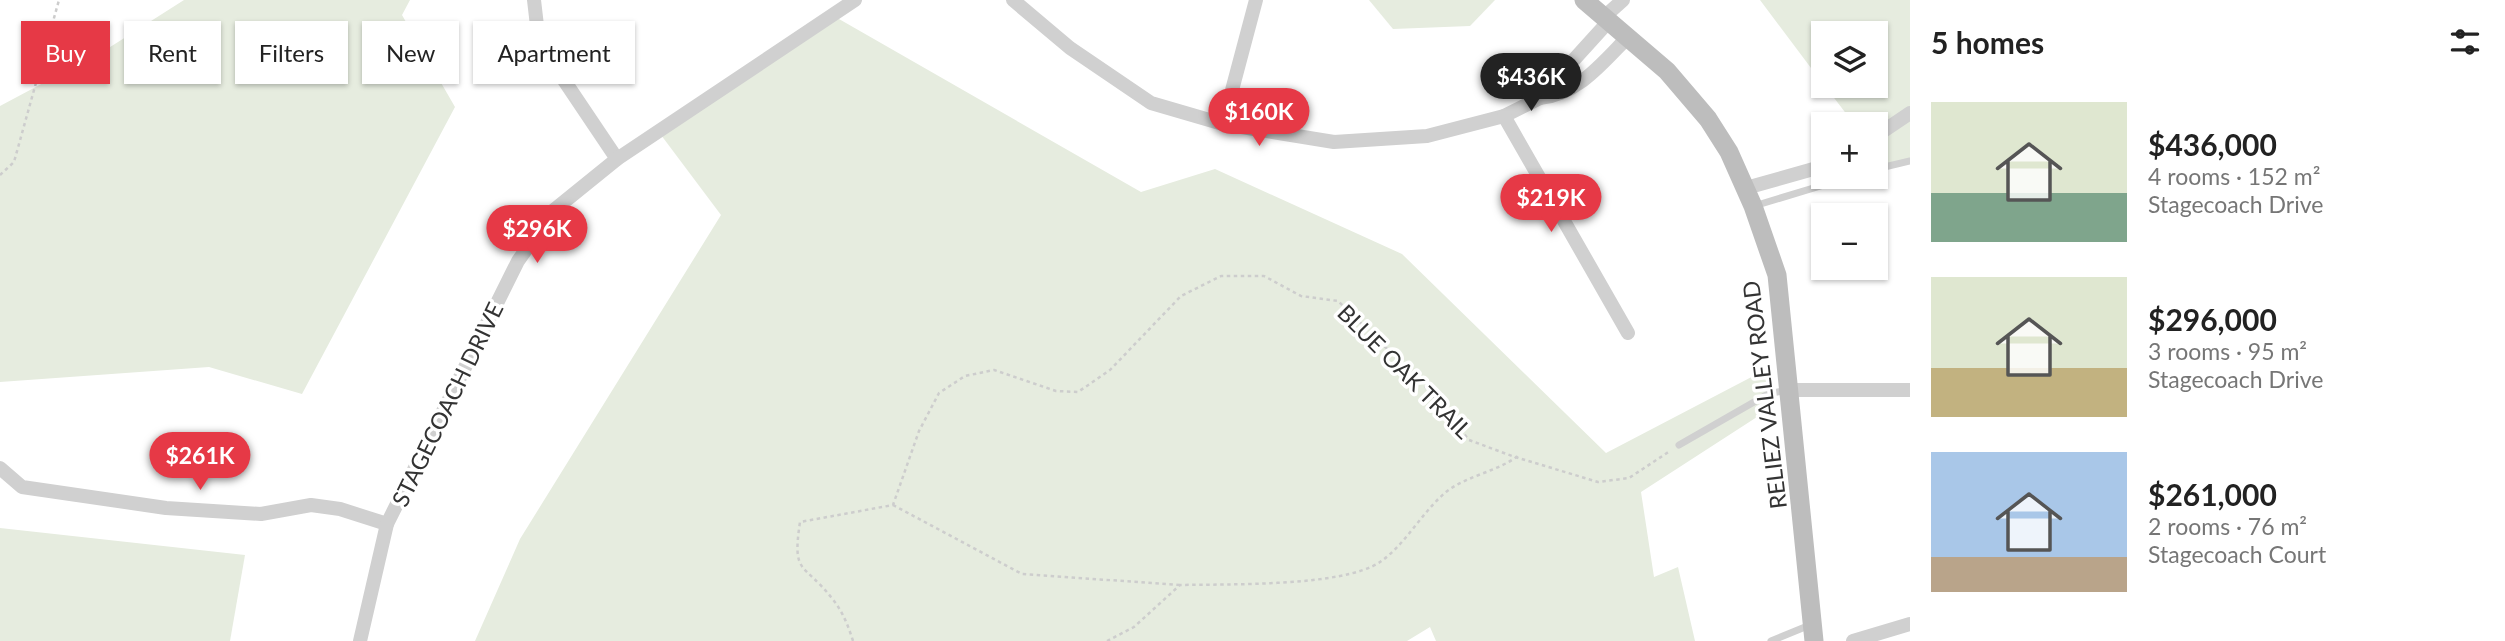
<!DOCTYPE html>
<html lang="en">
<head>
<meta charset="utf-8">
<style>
	body { margin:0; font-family:Lato,sans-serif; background:#f2f2f2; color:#222; height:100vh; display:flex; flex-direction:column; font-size:26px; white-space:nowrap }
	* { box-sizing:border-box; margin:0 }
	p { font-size:23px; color:#767676 }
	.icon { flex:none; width:38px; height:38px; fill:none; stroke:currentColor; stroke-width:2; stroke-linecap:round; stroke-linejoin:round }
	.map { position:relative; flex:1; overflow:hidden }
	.sheet { display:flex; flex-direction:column; background:#fff; width:595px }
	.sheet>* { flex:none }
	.guide { position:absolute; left:21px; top:21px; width:665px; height:63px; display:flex; gap:14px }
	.fabs { position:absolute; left:1811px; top:21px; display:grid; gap:14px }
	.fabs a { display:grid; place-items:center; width:77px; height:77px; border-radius:0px; background:#fff; box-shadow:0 2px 5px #0004; font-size:35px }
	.price { position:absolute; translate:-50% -60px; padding:0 16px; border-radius:24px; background:#e63946; color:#fff; font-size:23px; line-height:46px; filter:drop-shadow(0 2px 4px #0008) }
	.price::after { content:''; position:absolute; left:50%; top:42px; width:21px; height:16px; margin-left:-10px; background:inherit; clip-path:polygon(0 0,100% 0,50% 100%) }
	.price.current { background:#222; color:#fff }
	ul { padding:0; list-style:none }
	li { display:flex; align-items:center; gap:21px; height:175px; padding:0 21px }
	li span { display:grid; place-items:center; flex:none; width:196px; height:140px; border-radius:0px; color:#555 }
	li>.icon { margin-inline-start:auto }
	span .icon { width:84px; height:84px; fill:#fffc; stroke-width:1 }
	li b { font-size:30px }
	h2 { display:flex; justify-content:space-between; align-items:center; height:84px; padding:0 21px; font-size:30px }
	.pill { padding:0 24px; border-radius:0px; background:#fff; box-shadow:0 2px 5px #0004; font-size:24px; line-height:63px }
	.pill.current { background:#e63946; color:#fff }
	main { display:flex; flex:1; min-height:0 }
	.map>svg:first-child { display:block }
	.green { fill:#e6ecdf }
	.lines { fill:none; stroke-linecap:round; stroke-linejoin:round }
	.path { stroke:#cdcdcd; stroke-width:2.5; stroke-dasharray:3.5 3.5; stroke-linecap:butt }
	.service { stroke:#d0d0d0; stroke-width:7 }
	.minor { stroke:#d0d0d0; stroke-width:14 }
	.secondary { stroke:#bdbdbd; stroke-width:19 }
	.labels { text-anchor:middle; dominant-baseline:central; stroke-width:7; stroke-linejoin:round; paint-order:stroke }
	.street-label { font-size:23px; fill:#333; stroke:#fff }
</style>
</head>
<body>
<main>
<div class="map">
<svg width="1910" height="641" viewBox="0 0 1910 641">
	<rect width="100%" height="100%" fill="#fff"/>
	<g class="green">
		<polygon points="184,0 410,0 402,15 455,107 302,394 209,367 0,382 0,106 107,49"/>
		<polygon points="1369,0 1495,0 1470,26 1393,29"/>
		<polygon points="1760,0 1910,0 1910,162 1886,168 1876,154 1876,124 1854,124 1825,86 1876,86 1876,33 1824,33 1823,84"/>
		<polygon points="832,15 1141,192 1215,169 1402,254 1606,453 1763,371 1774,406 1641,492 1654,577 1678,567 1695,641 1436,641 1430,627 1407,641 475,641 520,539 721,215 658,131"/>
		<polygon points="0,528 245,555 230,641 0,641"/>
	</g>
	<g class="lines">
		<g class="path">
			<polyline points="0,175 14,162 59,0"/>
			<polyline points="893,505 1022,574 1180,585"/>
			<path d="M853,641C848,625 842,610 831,597C803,562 792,575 800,522L893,505L919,431L939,393L965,376L994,370L1056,391L1078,392L1110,370L1181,296L1221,276H1264L1301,296L1338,301L1424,385L1469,440L1512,456L1598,482L1629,478L1670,451"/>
			<path d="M1107,641L1134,627L1180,585C1227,584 1343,587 1380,562C1406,544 1422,512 1446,492C1466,476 1496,472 1518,456"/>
		</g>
		<g class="service">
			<polyline points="1876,169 1910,161"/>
			<polyline points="1754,206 1850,177"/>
			<polyline points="1679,445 1768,394 1787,390"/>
			<polyline points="1771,641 1810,625"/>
		</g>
		<g class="minor">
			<polyline points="534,0 539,43 617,159"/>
			<polyline points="1013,0 1070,48 1151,103 1223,124 1334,142 1427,136 1504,116 1540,98"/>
			<polyline points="1604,17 1623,0"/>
			<path d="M1609,21L1570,64L1547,83L1540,98C1579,94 1603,62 1629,36"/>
			<polyline points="1504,116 1628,333"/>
			<polyline points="1223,124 1256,0"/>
			<polyline points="1876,136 1910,113"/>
			<polyline points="1746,188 1824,166"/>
			<polyline points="1788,390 1910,390"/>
			<polyline points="0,468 22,487 166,508 261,514 311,505 340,509 387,524"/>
			<polyline points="360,641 387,524 518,261 554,210 617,159 855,0"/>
			<polyline points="1853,641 1910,624"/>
		</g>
		<polyline class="secondary" points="1584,0 1667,71 1708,119 1729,152 1753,206 1777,275 1814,641"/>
	</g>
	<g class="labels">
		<g class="street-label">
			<text transform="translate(1405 371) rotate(45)">BLUE OAK TRAIL</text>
			<text transform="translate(1764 395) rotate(-97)">RELIEZ VALLEY ROAD</text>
			<text transform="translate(447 404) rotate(-64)">STAGECOACH DRIVE</text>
		</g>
	</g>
</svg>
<div class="fabs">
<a><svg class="icon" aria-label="layers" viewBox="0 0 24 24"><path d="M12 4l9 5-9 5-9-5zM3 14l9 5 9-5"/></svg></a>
<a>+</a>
<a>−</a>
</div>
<b class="price current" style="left:1531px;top:113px">$436K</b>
<b class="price" style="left:1259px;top:148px">$160K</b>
<b class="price" style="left:1551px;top:234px">$219K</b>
<b class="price" style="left:537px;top:265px">$296K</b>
<b class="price" style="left:200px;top:492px">$261K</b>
<div class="guide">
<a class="pill current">Buy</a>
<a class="pill">Rent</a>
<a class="pill">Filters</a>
<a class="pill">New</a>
<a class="pill">Apartment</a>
</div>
</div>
<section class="sheet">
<h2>5 homes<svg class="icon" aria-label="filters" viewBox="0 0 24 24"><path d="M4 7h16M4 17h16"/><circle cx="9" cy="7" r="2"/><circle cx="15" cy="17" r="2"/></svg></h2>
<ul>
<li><span style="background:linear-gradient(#dfe7d0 65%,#7fa58c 0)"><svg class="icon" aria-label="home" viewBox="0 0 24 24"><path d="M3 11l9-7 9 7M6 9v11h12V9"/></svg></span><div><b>$436,000</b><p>4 rooms · 152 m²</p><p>Stagecoach Drive</p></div></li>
<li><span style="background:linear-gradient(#dfe7d0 65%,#c2b280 0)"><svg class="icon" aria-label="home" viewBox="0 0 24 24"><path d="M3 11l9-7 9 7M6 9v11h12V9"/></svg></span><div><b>$296,000</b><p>3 rooms · 95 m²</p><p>Stagecoach Drive</p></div></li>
<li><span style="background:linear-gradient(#a9c7e8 75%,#b9a48a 0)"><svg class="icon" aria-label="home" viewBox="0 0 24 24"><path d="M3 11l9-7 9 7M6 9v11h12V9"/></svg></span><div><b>$261,000</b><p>2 rooms · 76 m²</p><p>Stagecoach Court</p></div></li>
</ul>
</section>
</main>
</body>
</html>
